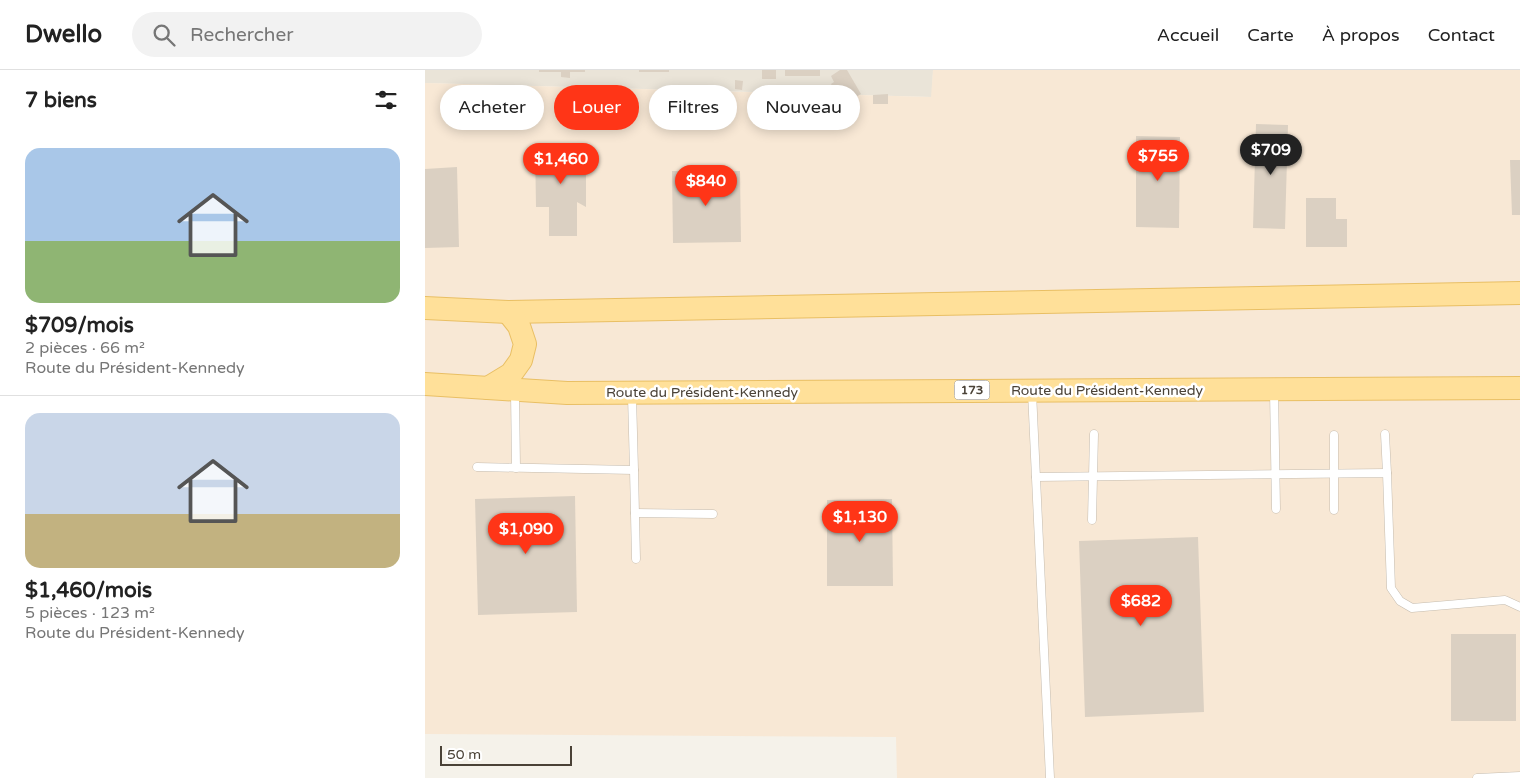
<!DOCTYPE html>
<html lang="fr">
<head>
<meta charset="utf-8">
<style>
	body { margin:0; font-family:"Varela Round",sans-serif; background:#f2f2f2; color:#222; height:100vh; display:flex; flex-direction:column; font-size:19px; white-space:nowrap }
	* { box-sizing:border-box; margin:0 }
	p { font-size:16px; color:#767676 }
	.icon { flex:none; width:28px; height:28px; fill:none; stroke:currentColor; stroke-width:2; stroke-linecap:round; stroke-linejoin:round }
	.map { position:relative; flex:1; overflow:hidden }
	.side { display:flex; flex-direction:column; background:#fff; width:425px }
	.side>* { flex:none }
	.hud { position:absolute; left:15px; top:15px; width:475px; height:45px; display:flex; gap:10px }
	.scale { position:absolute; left:15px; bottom:12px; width:132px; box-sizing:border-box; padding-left:5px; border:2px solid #4a4237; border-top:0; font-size:14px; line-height:18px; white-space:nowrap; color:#4a4237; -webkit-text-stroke:4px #fff; paint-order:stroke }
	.price { position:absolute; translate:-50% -42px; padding:0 11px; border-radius:18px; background:#ff3517; color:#fff; font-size:16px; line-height:32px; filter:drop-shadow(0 1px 2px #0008) }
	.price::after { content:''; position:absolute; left:50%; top:30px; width:15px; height:11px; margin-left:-8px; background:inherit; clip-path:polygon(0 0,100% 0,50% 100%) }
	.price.current { background:#222; color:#fff }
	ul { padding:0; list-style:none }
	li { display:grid; align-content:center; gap:10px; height:265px; padding:0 25px }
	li+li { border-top:1px solid #e0e0e0 }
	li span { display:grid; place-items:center; height:155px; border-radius:15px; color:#555 }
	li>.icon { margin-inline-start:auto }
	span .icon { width:90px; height:90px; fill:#fffc; stroke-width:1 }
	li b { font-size:21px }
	h2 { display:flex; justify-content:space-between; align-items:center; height:60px; padding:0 25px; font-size:21px }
	.chip { padding:0 18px; border-radius:22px; background:#fff; box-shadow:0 2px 12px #0003; font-size:18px; line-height:45px }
	.chip.current { background:#ff3517; color:#fff }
	header { display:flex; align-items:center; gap:30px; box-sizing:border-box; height:70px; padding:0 25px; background:#fff; border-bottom:1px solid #e0e0e0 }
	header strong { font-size:24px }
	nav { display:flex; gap:28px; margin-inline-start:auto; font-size:18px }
	.search { width:350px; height:45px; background:#f2f2f2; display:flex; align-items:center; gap:12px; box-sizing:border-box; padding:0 18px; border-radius:28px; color:#767676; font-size:19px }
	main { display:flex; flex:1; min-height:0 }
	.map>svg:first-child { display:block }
	.residential { fill:#eae4d8 }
	.commercial { fill:#f8e8d5 }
	.building { fill:#dbd0c2 }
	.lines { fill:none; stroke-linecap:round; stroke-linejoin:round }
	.lane-casing { stroke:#c5bcaf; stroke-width:9 }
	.primary-casing { stroke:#e9bf64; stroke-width:24 }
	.lane { stroke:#fff; stroke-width:8 }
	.primary { stroke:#ffe099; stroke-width:22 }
	.labels { text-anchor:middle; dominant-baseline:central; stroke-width:5; stroke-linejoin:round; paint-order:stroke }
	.shield { fill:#fff; stroke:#807b73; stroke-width:1 }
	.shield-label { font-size:12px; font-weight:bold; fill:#4a4237 }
	.street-label { font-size:14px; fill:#4a4237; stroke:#fff }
</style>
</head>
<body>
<header>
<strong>Dwello</strong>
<div class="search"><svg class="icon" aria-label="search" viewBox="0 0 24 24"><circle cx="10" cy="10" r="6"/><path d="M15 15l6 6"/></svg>Rechercher</div>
<nav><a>Accueil</a><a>Carte</a><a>À propos</a><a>Contact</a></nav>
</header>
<main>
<section class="side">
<h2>7 biens<svg class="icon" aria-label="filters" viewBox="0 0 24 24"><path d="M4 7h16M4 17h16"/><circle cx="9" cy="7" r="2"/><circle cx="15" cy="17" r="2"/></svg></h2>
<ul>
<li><span style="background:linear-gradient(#a9c7e8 60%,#8fb573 0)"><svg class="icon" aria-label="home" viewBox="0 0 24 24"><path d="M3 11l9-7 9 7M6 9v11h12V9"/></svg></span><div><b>$709/mois</b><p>2 pièces · 66 m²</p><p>Route du Président-Kennedy</p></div></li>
<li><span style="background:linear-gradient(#c9d6e8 65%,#c2b280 0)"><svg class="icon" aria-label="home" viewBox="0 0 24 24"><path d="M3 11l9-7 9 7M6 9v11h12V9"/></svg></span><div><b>$1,460/mois</b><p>5 pièces · 123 m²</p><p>Route du Président-Kennedy</p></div></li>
</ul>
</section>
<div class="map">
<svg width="1095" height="708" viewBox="0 0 1095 708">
	<rect width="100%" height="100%" fill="#f5f2ea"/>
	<polygon class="residential" points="0,0 508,0 507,27 0,13"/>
	<polygon class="commercial" points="508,0 1095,0 1095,708 472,708 471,667 0,664 0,13 506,27"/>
	<g class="building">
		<polygon points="114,0 160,0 160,2 145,2 145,8 136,7 136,2 114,2"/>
		<rect x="214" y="0" width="30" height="2"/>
		<rect x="337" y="0" width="14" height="9"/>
		<rect x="360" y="0" width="35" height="6"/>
		<polygon points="415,0 422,0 436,24 417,35 406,14 409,12 406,6"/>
		<polygon points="310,10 318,11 317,20 310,19"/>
		<polygon points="463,24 463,34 448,34 448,25"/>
		<polygon points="831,54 863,55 860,159 828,158"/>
		<polygon points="711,66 755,67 754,158 711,157"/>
		<polygon points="161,74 161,137 152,132 152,166 124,166 124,137 111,137 110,75"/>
		<polygon points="1085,90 1095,90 1095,145 1087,145"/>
		<polygon points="32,97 34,177 0,178 0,99"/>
		<polygon points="247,101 315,101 316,172 248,173"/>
		<polygon points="881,128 911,128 911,149 922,149 922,177 881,177"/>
		<polygon points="150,426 152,542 53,545 50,429"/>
		<polygon points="467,429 468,516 402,516 402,430"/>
		<polygon points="773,467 779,642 660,647 654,471"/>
		<rect x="1026" y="564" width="65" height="87"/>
	</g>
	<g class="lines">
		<g class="lane-casing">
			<g id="lane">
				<polyline points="849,321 851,439"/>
				<polyline points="90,322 91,398"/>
				<polyline points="607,322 625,708"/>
				<polyline points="960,364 962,403"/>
				<polyline points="52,397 209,400 207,326"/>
				<polyline points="209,400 211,489"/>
				<polyline points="611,407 962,403 966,518 975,531 987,538 1080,530 1095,537"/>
				<polyline points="909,440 909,365"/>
				<polyline points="210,443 288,444"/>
				<polyline points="667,450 669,364"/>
				<polyline points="1052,708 1095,706"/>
			</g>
		</g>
		<g class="primary-casing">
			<g id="primary">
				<polyline points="0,238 83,242 1095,223"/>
				<polyline points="0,314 142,323 1095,318"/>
				<polyline points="63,318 86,304 96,290 100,274 94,256 83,242"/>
			</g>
		</g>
		<use href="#lane" class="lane"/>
		<use href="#primary" class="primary"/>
	</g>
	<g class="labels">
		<rect class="shield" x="529.5" y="310.5" width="35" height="19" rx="4"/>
		<g class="shield-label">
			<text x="547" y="320">173</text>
		</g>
		<g class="street-label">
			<text x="682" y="320">Route du Président-Kennedy</text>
			<text x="277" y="322">Route du Président-Kennedy</text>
		</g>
	</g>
</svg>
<div class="scale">50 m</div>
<b class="price current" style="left:846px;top:106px">$709</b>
<b class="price" style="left:733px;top:112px">$755</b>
<b class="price" style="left:136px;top:115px">$1,460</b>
<b class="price" style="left:281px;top:137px">$840</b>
<b class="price" style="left:435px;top:473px">$1,130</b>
<b class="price" style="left:101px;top:485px">$1,090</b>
<b class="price" style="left:716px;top:557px">$682</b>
<div class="hud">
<a class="chip">Acheter</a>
<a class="chip current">Louer</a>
<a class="chip">Filtres</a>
<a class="chip">Nouveau</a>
</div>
</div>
</main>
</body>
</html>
